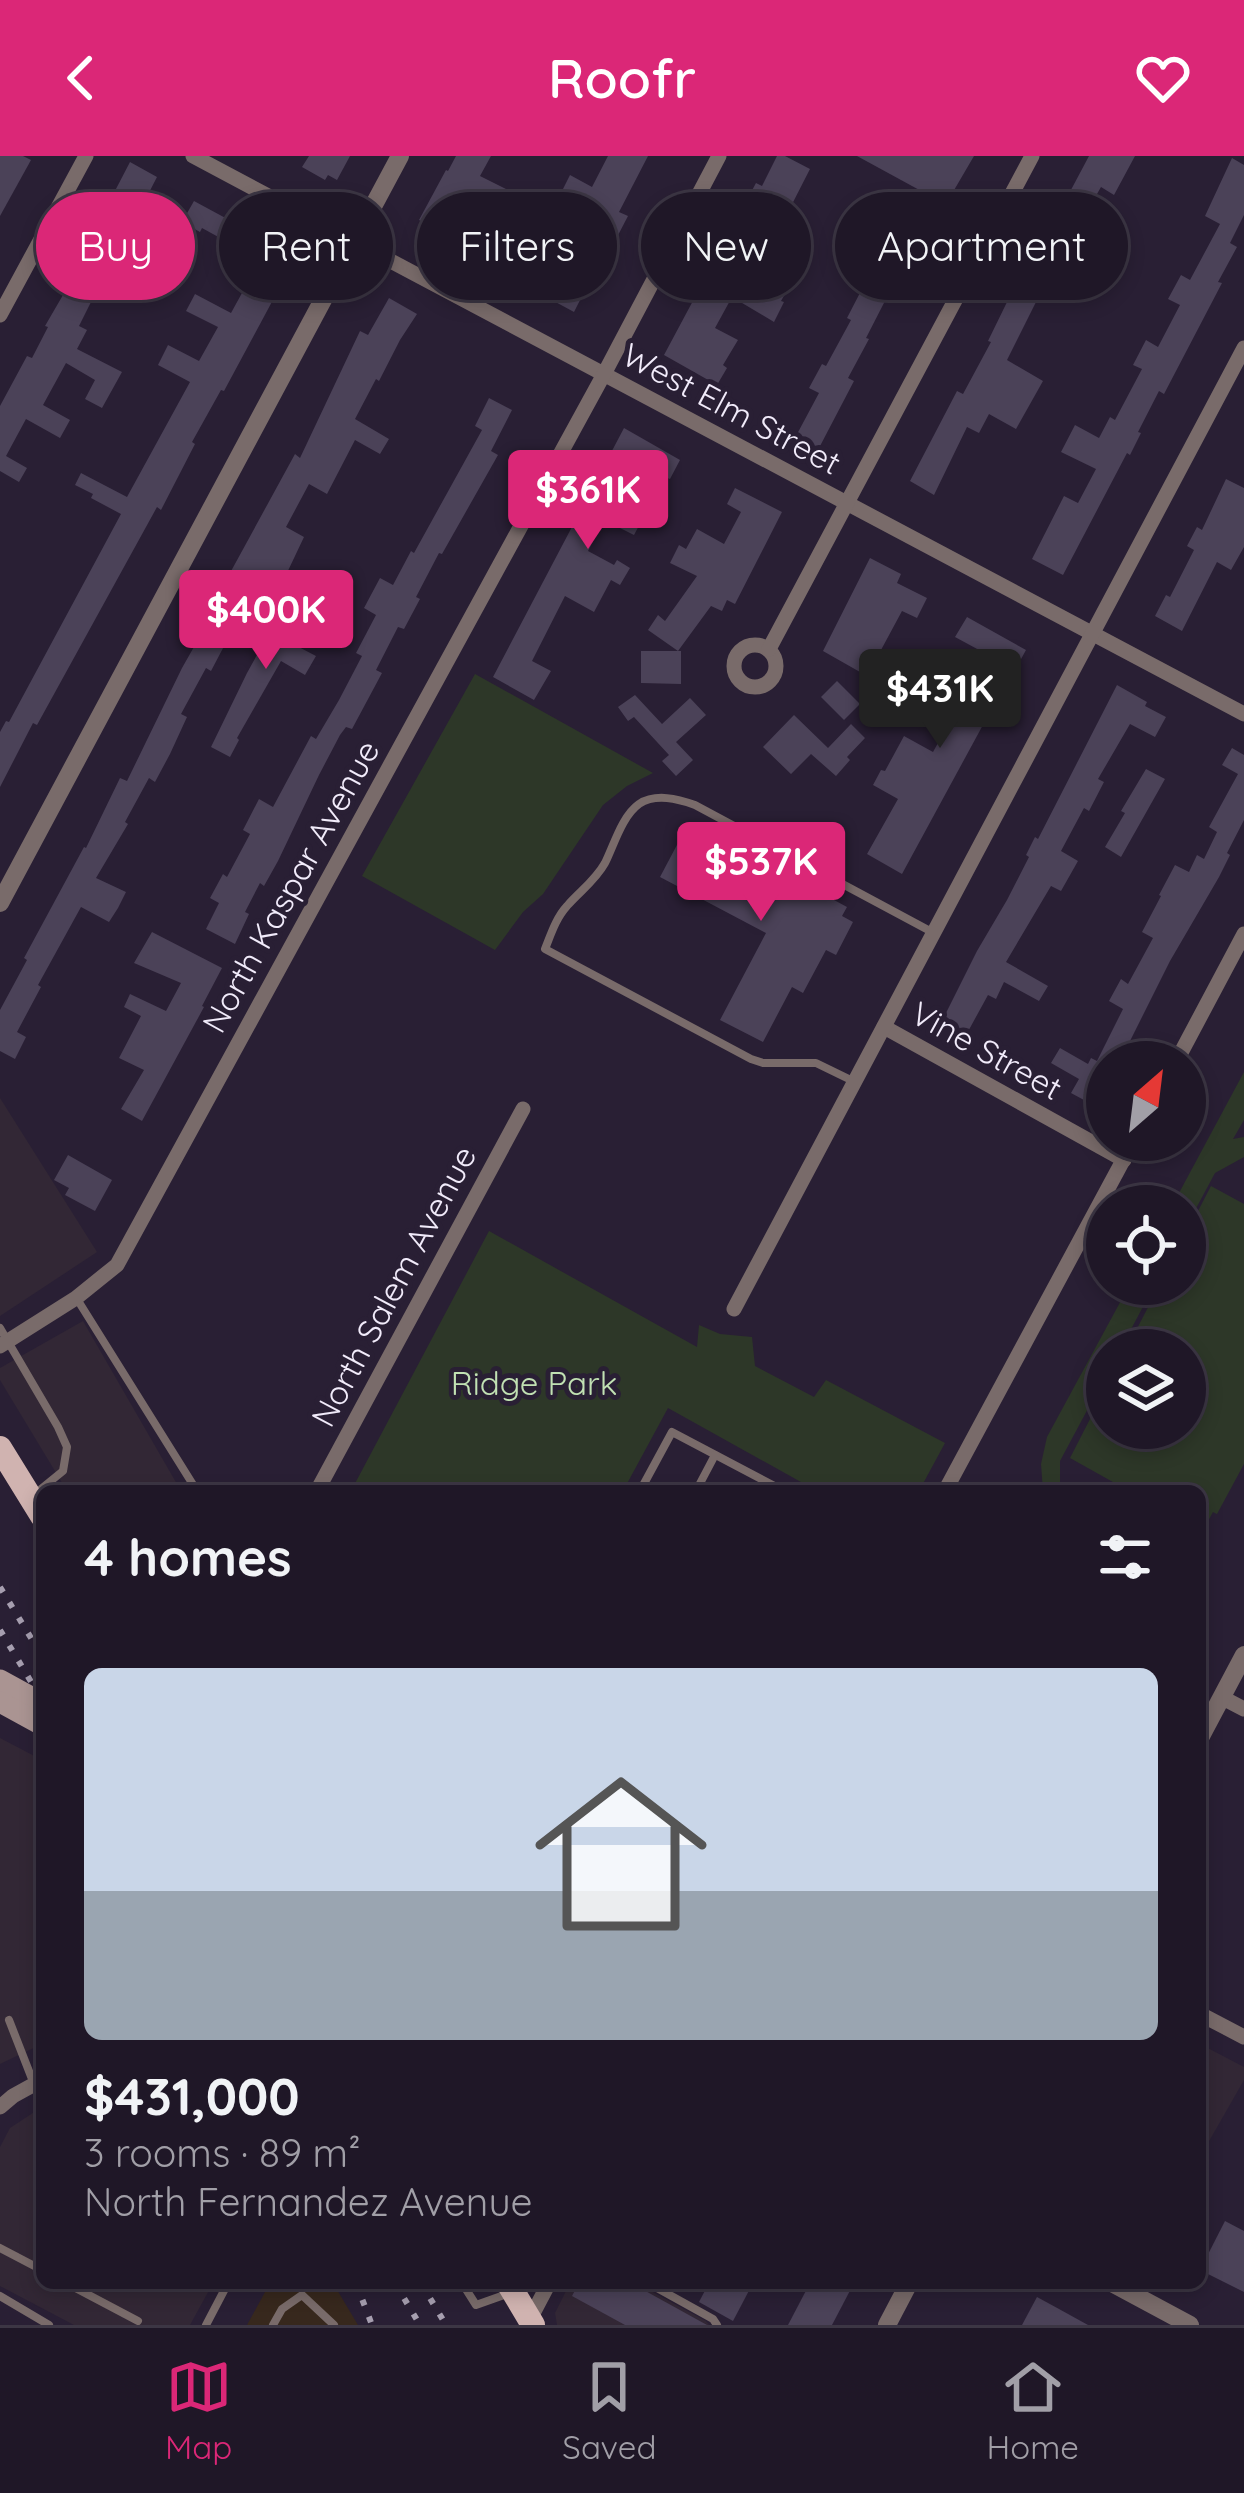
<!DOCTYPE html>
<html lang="en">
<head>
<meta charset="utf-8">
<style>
	body { margin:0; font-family:Quicksand,sans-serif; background:#2c2433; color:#f1f3f6; height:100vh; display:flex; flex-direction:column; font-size:45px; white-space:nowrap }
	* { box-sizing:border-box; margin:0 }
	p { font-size:39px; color:#a19fa7 }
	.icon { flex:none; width:66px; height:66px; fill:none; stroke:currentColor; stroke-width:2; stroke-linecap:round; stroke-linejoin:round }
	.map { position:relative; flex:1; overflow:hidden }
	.side { position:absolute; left:36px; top:1329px; width:1170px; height:804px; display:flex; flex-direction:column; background:#1f1727; border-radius:18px; box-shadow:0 6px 18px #0003,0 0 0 3px #3c3644 }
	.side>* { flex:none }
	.banner { position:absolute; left:36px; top:36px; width:1173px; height:108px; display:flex; gap:24px }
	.needle { width:78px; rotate:28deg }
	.tools { position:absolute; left:1086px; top:885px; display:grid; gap:24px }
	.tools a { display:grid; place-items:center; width:120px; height:120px; border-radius:50%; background:#1f1727; box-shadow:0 6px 18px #0003,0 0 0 3px #3c3644; font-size:60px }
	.price { position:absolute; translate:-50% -102px; padding:0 27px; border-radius:12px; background:#db2777; color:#fff; font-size:39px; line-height:78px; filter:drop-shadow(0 3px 6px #0008) }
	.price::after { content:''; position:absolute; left:50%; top:72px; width:36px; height:27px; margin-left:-18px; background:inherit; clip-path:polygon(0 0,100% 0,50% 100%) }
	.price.current { background:#222; color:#fff }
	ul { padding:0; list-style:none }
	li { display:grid; align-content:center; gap:24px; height:636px; padding:0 48px }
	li+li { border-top:3px solid #3c3644 }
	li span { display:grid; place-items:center; height:372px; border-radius:18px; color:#555 }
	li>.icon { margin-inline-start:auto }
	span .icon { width:216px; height:216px; fill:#fffc; stroke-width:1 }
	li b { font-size:51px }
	h2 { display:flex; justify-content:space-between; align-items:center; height:144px; padding:0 48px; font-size:51px }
	.pill { padding:0 42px; border-radius:54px; background:#1f1727; box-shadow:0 6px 18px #0003,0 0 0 3px #3c3644; font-size:42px; line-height:108px }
	.pill.current { background:#db2777; color:#fff }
	header { display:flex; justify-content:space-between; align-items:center; height:156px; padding:0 48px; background:#db2777; color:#fff; font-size:54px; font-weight:600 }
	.dock { display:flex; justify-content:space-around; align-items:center; height:168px; border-top:3px solid #3c3644; background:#1f1727; font-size:33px; color:#a19fa7 }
	.dock a { display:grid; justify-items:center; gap:6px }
	.dock .current { color:#db2777 }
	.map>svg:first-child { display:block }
	.commercial { fill:#322735 }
	.industrial { fill:#37281d }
	.green { fill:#2d3728 }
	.building { fill:#4b4258 }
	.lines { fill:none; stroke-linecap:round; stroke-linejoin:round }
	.service { stroke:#796b6a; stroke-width:8 }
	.minor { stroke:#796b6a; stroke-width:15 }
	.tertiary { stroke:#796b6a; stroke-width:18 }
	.secondary { stroke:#aa9492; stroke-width:21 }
	.primary { stroke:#d0b3b0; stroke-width:24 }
	.rail { stroke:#a69eaf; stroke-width:6; stroke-dasharray:6 12; stroke-linecap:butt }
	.labels { text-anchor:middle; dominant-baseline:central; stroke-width:10; stroke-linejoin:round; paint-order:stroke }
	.street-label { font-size:33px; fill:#f1ebfa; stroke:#291f34 }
	.park-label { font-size:33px; fill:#c1e1b3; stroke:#291f34 }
</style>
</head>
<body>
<header><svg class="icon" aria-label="back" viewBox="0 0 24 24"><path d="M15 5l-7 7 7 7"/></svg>Roofr<svg class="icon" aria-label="heart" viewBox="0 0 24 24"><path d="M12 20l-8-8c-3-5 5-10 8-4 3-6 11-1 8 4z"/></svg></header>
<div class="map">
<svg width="1244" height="2169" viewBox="0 0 1244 2169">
	<rect width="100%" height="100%" fill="#291f34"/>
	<g class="commercial">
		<polygon points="0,942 97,1096 0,1160"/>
		<polygon points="83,1165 181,1335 67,1335 0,1224 0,1212"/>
		<polygon points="0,1582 42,1604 42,1888 0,1908"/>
		<polygon points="1200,1888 1244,1911 1244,1924 1200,2001"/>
		<polygon points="42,1951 42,2127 213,2127 190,2169 74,2169 0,2130 0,1991 10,1972"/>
		<polygon points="570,2127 636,2127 706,2165 709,2169 557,2169 555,2157"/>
	</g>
	<polygon class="industrial" points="270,2127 333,2127 358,2169 247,2169"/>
	<g class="green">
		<polygon points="475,518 653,617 627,630 603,649 543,738 523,756 495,794 362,720"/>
		<polygon points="1244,916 1244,964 1233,983 1244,981 1244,1001 1215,1017 1185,1073 1185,1050 1172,1050"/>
		<polygon points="1211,1030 1244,1048 1244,1308 1217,1358 1213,1356 1202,1376 1200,1375 1200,1335 1129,1335 1070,1302 1107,1230 1107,1272 1185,1272 1185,1194 1126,1194 1160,1128 1185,1128 1185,1080"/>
		<polygon points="489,1075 697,1191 699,1169 720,1178 752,1181 755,1210 814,1241 826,1224 945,1287 919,1335 817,1335 668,1252 623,1335 351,1335"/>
		<polygon points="1130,1128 1155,1128 1120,1194 1107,1194 1107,1217 1060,1305 1060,1335 1043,1335 1041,1308 1047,1281"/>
	</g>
	<g class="building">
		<polygon points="0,0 23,0 31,4 0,60"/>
		<polygon points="309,0 350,0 337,24 328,19 325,24 302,11"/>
		<polygon points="456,0 491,0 480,20 524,42 516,58 487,42 471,73 479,77 471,91 419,64 446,14 448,15"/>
		<polygon points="608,0 648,0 619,56 628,60 615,85 611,83 574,156 550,143 553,137 526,123 547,83 574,97 588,71 584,69 591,55 560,39 570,19 592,31"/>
		<polygon points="777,0 785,0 810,13 786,60 806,71 797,88 762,68 737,115 764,129 779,102 799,113 781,145 784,146 774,166 732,141 715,172 738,184 723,209 727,212 717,229 664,199 756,27 762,30"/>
		<polygon points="857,0 974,0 936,65 914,53 923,36"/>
		<polygon points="1089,0 1135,0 1114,39 1101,31 1070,85 1067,84 1007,204 1043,225 1016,273 989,258 979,277 967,271 934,339 910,325 957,235 963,238 991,186 988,185 1025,109 1062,46 1064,47"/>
		<polygon points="1232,2 1244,9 1244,59 1230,87 1237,91 1218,126 1222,127 1164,238 1159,235 1138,276 1141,277 1130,299 1127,297 1063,419 1032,403 1064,340 1078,347 1096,313 1061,296 1075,269 1099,282 1110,261 1115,264 1142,213 1133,209 1146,184 1158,191 1180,149 1168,143 1181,119 1190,124 1220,68 1205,60"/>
		<polygon points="130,6 157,21 140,54 124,101 134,106 126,120 109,110 79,170 87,174 77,193 122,216 102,252 85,243 95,224 66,207 43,249 70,264 60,282 26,263 6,300 27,312 19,326 0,315 0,250 27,200 32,202 48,171 45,170 81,108 78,106"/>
		<polygon points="194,45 231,65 222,83 202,72 200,76 182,66"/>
		<polygon points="267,79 288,91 286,95 296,101 224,235 221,234 192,286 195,288 161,354 157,351 37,569 33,567 0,631 0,576 6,565 9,566 121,358 91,342 93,338 75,329 81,317 127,341 190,226 158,209 168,189 199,205 218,171 186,155 195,138 231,157 259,106 253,103"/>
		<polygon points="863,131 886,143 866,182 869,183 848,222 854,225 819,292 796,280 819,237 809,232 822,208 826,210 851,164 847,162"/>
		<polygon points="389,142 417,158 400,184 379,225 376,223 355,263 389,283 380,298 355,284 327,338 309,328 286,371 304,381 286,419 276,436 266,430 263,435 260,434 238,478 232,475 211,515 206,512 181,558 187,561 170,598 155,626 149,622 125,666 128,668 96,722 126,736 118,752 109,766 81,751 38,829 41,831 17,876 26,881 15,903 0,895 0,854 27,804 24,802 84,691 86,692 120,622 127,625 182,512 203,475 209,478 238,422 230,417 295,298 300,302 360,175 368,179"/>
		<polygon points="489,242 512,254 491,295 498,299 442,398 439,397 416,441 420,443 404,473 398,471 376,514 382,517 352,573 346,571 340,579 319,619 278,705 264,730 260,727 245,756 249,758 235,788 206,773 219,747 210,742 223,718 227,721 250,678 243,674 259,643 273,651 311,580 316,583 339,544 362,500 356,497 376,459 364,452 380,422 393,429 411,395 414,397 482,274 475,270"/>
		<polygon points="624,272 680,304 670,323 665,321 634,379 604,364 588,395 614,409 617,404 630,412 620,429 611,424 594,456 565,440 532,505 551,515 534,544 493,521"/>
		<polygon points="1226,323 1244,332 1244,391 1231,414 1217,406 1182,475 1155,460 1166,439 1170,441 1194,394 1187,390 1197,371 1202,374"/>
		<polygon points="735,332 782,356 735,448 727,444 722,455 711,450 678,495 681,495 681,528 641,527 641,495 678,495 648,474 658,459 665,465 697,420 670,407 679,389 686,393 697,373 724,388 741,356 727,348"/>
		<polygon points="870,402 901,418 897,427 927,442 917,462 902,455 867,520 823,495"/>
		<polygon points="292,439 313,450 293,488 316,500 305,519 281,505 237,582 239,584 230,601 211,591 247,517 258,497 260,499"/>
		<polygon points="967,461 1026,494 1008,527 1000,523 984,553 990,556 902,718 867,698 898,643 873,629 881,614 885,615 904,580 933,596 943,578 946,580 966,544 959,540 977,509 972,507 979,494 955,481"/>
		<polygon points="837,525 860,548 844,564 821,541"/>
		<polygon points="1117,529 1147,546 1145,550 1166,561 1155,581 1130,568 1098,623 1104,626 1089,655 1084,652 1061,695 1078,705 1061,735 1051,730 1006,806 1048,830 1039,845 1004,826 996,843 988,839 965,881 941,867 977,795 1007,744 1029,701 1026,699 1035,681 1038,683"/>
		<polygon points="635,539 662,568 690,542 706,559 676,586 693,604 676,620 662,605 669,599 634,561 628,565 618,551"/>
		<polygon points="794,559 828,592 851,568 865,582 847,601 850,604 836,620 811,598 791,618 763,591"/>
		<polygon points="1232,592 1244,599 1244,664 1227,697 1230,699 1219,721 1170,805 1130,885 1133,886 1123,906 1107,906 1107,928 1095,950 1071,937 1079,923 1051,907 1060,892 1088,908 1091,902 1097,905 1123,853 1109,845 1121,823 1128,828 1153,782 1142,776 1161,740 1159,739 1175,709 1189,716 1197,699 1204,703 1217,676 1209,671 1238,618 1222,609"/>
		<polygon points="1146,613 1165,623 1121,701 1105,691 1125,657 1121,655"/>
		<polygon points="687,670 797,728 799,725 847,751 842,760 853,766 836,799 826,794 803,837 792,831 763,886 720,864 766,777 660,721"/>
		<polygon points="152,776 222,812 202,850 204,851 142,965 121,953 144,914 119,902 141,860 124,851 130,838 166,855 181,827 134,807"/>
		<polygon points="68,999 112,1024 95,1055 65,1039 69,1032 54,1024"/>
		<polygon points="1225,2065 1244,2075 1244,2136 1200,2114"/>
		<polygon points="579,2127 631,2127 707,2169 625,2169 572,2140"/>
		<polygon points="709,2127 753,2127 733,2165 699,2146"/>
		<polygon points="810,2127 854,2127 832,2169 788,2169"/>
		<polygon points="1037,2141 1059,2153 1088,2169 1022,2169"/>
	</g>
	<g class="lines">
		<g class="service">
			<path d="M853,925L816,907H763L751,903L545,793C551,778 556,762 567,750C580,735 595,725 605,707C614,689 622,660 639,648C656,637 678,643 695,649L932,776"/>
			<polyline points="77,1143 197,1335"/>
			<polyline points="0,1172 58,1271 67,1291 63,1315 36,1337"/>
			<polyline points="640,1335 672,1276 784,1335"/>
			<polyline points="696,1335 715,1299"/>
			<polyline points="9,1864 34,1928"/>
			<polyline points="0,2092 42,2114"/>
			<polyline points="66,2127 138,2165"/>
			<polyline points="462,2127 476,2149 507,2138"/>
			<polyline points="648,2127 713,2163 717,2169"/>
			<polyline points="0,2140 49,2169"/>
			<polyline points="206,2169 228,2127"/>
			<polyline points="273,2169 282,2153 302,2139 334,2169"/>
		</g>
		<g class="minor">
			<polyline points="193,0 1244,558"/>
			<polyline points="0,159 86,0"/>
			<circle cx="755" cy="510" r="21"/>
			<polyline points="769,493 1032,0"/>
			<polyline points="884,871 1124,1004"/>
			<polyline points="1176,906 1244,778"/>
			<polyline points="734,1153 1244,192"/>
			<polyline points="0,1190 76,1142 117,1109 604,218 719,0"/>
			<polyline points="317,1335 523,953"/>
			<polyline points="945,1335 1134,984"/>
			<polyline points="1221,1541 1244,1553"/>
			<polyline points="1200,1858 1244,1881"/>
			<polyline points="0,1951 13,1940 42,1924"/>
			<polyline points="530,2163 549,2127"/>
		</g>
		<g class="tertiary">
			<polyline points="0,747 400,0"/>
			<polyline points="1200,1582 1244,1499"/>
			<polyline points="1112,2127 1190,2169"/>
			<polyline points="887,2169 909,2127"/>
		</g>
		<g class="secondary">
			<polyline points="0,1524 42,1547"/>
			<polyline points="0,1546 42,1569"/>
		</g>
		<g class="primary">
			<polyline points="0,1292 42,1360"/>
			<polyline points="508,2127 533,2169"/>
		</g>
		<g class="rail">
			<polyline points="0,1431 42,1500"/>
			<polyline points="0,1474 42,1544"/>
			<polyline points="356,2127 372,2169"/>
			<polyline points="395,2127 420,2169"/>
			<polyline points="421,2127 446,2169"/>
		</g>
	</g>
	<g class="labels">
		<g class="street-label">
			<text transform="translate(732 252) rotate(28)">West Elm Street</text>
			<text transform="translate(290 730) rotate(-61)">North Kaspar Avenue</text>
			<text transform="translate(987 894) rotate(29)">Vine Street</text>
			<text transform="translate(393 1130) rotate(-62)">North Salem Avenue</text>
		</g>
		<g class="park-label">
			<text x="534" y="1226">Ridge Park</text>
		</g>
	</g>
</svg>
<div class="tools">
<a><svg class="needle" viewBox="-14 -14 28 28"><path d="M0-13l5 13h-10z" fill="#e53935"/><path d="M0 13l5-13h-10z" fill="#a19fa7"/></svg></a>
<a><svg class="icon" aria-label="locate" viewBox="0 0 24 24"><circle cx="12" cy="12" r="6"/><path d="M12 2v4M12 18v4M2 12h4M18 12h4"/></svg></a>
<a><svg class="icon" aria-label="layers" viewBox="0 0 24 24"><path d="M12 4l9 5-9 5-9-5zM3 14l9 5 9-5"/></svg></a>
</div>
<b class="price" style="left:588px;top:396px">$361K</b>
<b class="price" style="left:266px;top:516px">$400K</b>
<b class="price current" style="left:940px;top:595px">$431K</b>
<b class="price" style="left:761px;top:768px">$537K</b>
<div class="banner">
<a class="pill current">Buy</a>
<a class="pill">Rent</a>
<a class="pill">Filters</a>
<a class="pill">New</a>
<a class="pill">Apartment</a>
</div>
<section class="side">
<h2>4 homes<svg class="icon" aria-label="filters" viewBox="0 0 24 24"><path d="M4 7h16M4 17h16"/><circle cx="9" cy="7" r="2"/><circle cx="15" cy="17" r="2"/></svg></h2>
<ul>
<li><span style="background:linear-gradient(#c9d6e8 60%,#9aa5b1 0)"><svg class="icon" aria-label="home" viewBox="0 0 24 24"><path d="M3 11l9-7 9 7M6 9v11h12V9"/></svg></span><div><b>$431,000</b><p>3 rooms · 89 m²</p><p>North Fernandez Avenue</p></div></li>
</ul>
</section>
</div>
<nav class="dock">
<a class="current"><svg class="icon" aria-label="map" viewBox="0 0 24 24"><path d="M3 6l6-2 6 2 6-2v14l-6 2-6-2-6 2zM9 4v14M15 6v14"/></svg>Map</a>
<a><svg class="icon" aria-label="saved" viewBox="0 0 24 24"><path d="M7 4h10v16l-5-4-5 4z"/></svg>Saved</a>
<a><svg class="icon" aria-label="home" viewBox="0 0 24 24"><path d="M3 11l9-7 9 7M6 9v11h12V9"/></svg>Home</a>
</nav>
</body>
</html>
